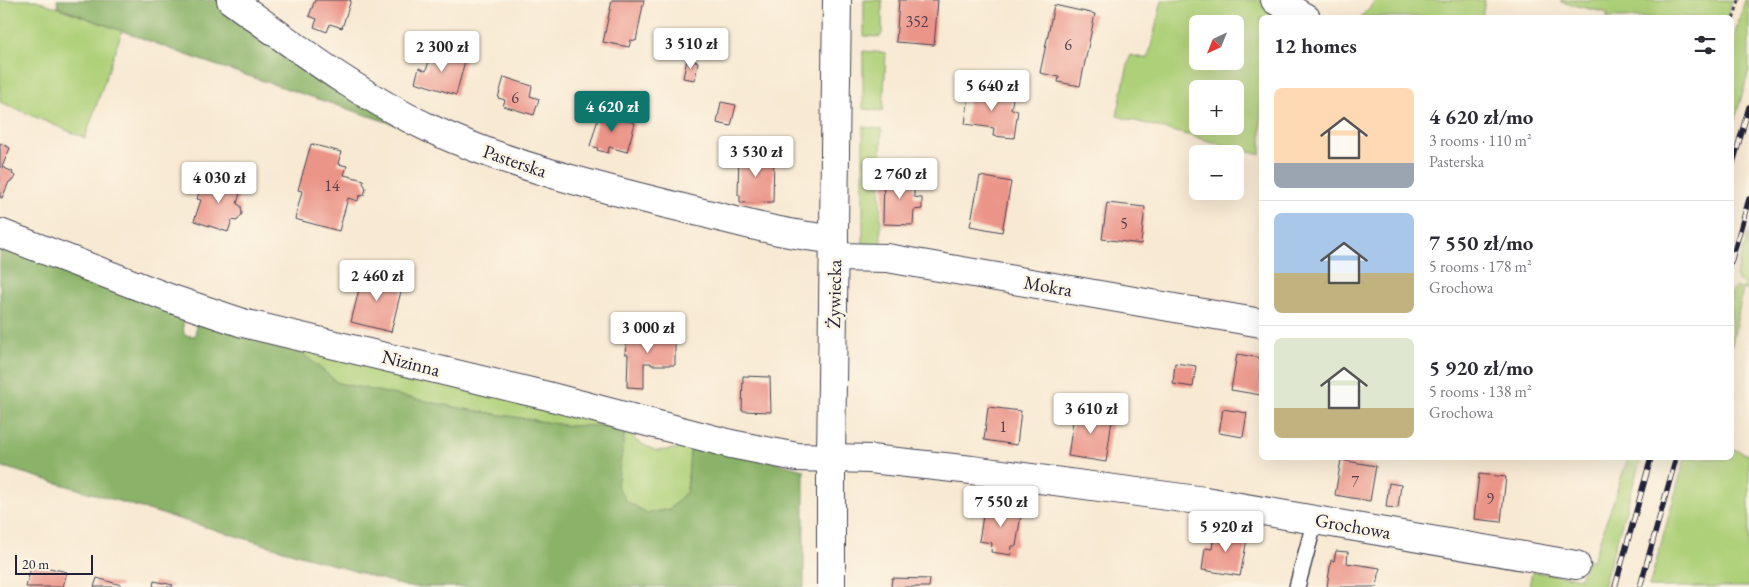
<!DOCTYPE html>
<html lang="en">
<head>
<meta charset="utf-8">
<style>
	body { margin:0; font-family:"EB Garamond",serif; background:#f7f7f7; color:#2b2b33; height:100vh; display:flex; flex-direction:column; font-size:19px; white-space:nowrap }
	* { box-sizing:border-box; margin:0 }
	p { font-size:16px; color:#7c7c81 }
	.icon { flex:none; width:28px; height:28px; fill:none; stroke:currentColor; stroke-width:2; stroke-linecap:round; stroke-linejoin:round }
	.map { position:relative; flex:1; overflow:hidden }
	.sheet { position:absolute; left:1259px; top:15px; width:475px; height:445px; display:flex; flex-direction:column; background:#fff; border-radius:8px; box-shadow:0 5px 20px #0002 }
	.sheet>* { flex:none }
	.needle { width:32px; rotate:223deg }
	.tools { position:absolute; left:1189px; top:15px; display:grid; gap:10px }
	.tools a { display:grid; place-items:center; width:55px; height:55px; border-radius:8px; background:#fff; box-shadow:0 5px 20px #0002; font-size:25px }
	.scale { position:absolute; left:15px; bottom:12px; width:78px; box-sizing:border-box; padding-left:5px; border:2px solid #22223b; border-top:0; font-size:14px; line-height:18px; white-space:nowrap; color:#22223b; -webkit-text-stroke:4px #fcf5e5; paint-order:stroke }
	.price { position:absolute; translate:-50% -42px; padding:0 11px; border-radius:5px; background:#fff; color:#222; font-size:16px; line-height:32px; filter:drop-shadow(0 1px 2px #0008) }
	.price::after { content:''; position:absolute; left:50%; top:30px; width:15px; height:11px; margin-left:-8px; background:inherit; clip-path:polygon(0 0,100% 0,50% 100%) }
	.price.current { background:#0f766e; color:#fff }
	ul { padding:0; list-style:none }
	li { display:flex; align-items:center; gap:15px; height:125px; padding:0 15px }
	li+li { border-top:1px solid #e1e1e2 }
	li span { display:grid; place-items:center; flex:none; width:140px; height:100px; border-radius:8px; color:#555 }
	li>.icon { margin-inline-start:auto }
	span .icon { width:60px; height:60px; fill:#fffc; stroke-width:1 }
	li b { font-size:21px }
	h2 { display:flex; justify-content:space-between; align-items:center; height:60px; padding:0 15px; font-size:21px }
	.map>svg:first-child { display:block }
	.green { fill:#aed078; stroke:#68795a; fill-rule:evenodd }
	.forest { fill:#8ab268; stroke:#566a52 }
	.building { fill:#eb9488 }
	.lines { fill:none; stroke-linecap:round; stroke-linejoin:round }
	.service-casing { stroke:#424052; stroke-width:18 }
	.minor-casing { stroke:#424052; stroke-width:30 }
	.secondary-casing { stroke:#424052; stroke-width:30 }
	.path { stroke:#424052; stroke-width:3; stroke-dasharray:4 4; stroke-linecap:butt }
	.service { stroke:#fff; stroke-width:15 }
	.minor { stroke:#fff; stroke-width:28 }
	.secondary { stroke:#fff; stroke-width:28 }
	.rail-casing { stroke:#22223b; stroke-width:5.5 }
	.rail { stroke:#fcf5e5; stroke-width:4; stroke-dasharray:11; stroke-linecap:butt }
	.labels { text-anchor:middle; dominant-baseline:central; stroke-width:5; stroke-linejoin:round; paint-order:stroke }
	.number-label { font-size:16px; fill:#543e4e }
	.street-label { font-size:19px; fill:#22223b; stroke:#fcf5e5 }
</style>
</head>
<body>
<div class="map">
<svg width="1749" height="587" viewBox="0 0 1749 587">
	<rect width="100%" height="100%" fill="#fcf5e5"/>
	<filter id="ink" filterUnits="userSpaceOnUse"><feTurbulence type="fractalNoise" baseFrequency=".02" numOctaves="2"/><feDisplacementMap in="SourceGraphic" scale="10" xChannelSelector="R" yChannelSelector="G"/><feConvolveMatrix kernelMatrix="1 2 1 2 8 2 1 2 1" color-interpolation-filters="sRGB"/></filter>
	<filter id="wash" filterUnits="userSpaceOnUse"><feTurbulence type="fractalNoise" baseFrequency=".0096" numOctaves="4" result="noise"/><feDisplacementMap in="SourceGraphic" scale="20" xChannelSelector="R" yChannelSelector="G"/><feGaussianBlur stdDeviation="1.12" result="paint"/><feColorMatrix in="noise" values="0 0 0 0 0 0 0 0 0 0 0 0 0 0 0 0 0 1.4 0 .05"/><feComposite in="paint" operator="in"/></filter>
	<g filter="url(#wash)">
		<rect width="100%" height="100%" fill="#f8e9d3"/>
		<g class="green">
			<polygon points="0,0 36,0 122,31 85,138 0,102"/>
			<polygon points="864,0 882,0 882,33 880,37 864,36"/>
			<path d="M1162,0H1264L1297,17L1261,18V155L1117,116L1130,55L1148,59ZM1198,24H1235V61H1198ZM1198,89H1235V126H1198Z"/>
			<polygon points="1376,0 1485,0 1482,17 1361,17"/>
			<polygon points="1561,0 1732,0 1728,17 1607,18 1607,13 1561,2"/>
			<polygon points="1745,0 1749,0 1749,71 1731,133 1731,47"/>
			<polygon points="863,51 886,53 883,111 863,109"/>
			<polygon points="863,127 882,129 880,170 881,249 863,244"/>
			<polygon points="1749,230 1749,291 1743,289 1731,350 1731,291 1735,287 1743,289 1744,284 1738,281 1736,276"/>
			<polygon points="290,343 626,425 635,440 656,451 676,449 691,440 687,491 670,509 647,513 626,501 617,486 625,425 570,426 459,408 337,383"/>
			<polygon points="1731,448 1749,455 1749,587 1649,587 1685,458 1731,458"/>
			<polygon points="1628,458 1641,458 1603,587 1529,587 1532,572 1580,578 1587,559 1593,560"/>
		</g>
		<g class="forest">
			<polygon points="57,0 220,0 429,136 200,60 58,7"/>
			<polygon points="0,241 176,311 183,322 184,335 195,336 196,325 202,319 290,343 338,383 459,408 569,426 626,425 617,486 626,501 647,513 670,509 687,491 691,440 804,470 804,587 408,587 0,466"/>
		</g>
		<g id="blocks">
			<g class="building">
				<polygon points="315,0 351,0 342,28 330,24 327,32 314,27 317,19 309,16"/>
				<polygon points="612,0 644,0 636,41 631,40 629,47 603,42"/>
				<polygon points="899,0 938,0 934,45 896,42"/>
				<polygon points="1054,5 1095,14 1080,86 1058,82 1059,77 1040,73"/>
				<polygon points="432,51 465,61 456,95 415,82 419,68 426,71"/>
				<polygon points="687,59 698,62 695,80 683,78"/>
				<polygon points="504,77 532,86 530,96 539,99 534,115 503,106 505,100 498,98"/>
				<polygon points="970,88 1014,94 1011,109 1018,110 1014,138 993,136 994,128 965,124"/>
				<polygon points="721,102 736,105 731,126 717,123"/>
				<polygon points="600,112 635,123 627,152 609,147 608,153 597,150 598,148 590,146"/>
				<polygon points="0,143 10,148 2,167 13,172 12,174 15,176 13,180 9,182 2,198 0,197"/>
				<polygon points="311,144 341,152 338,164 347,166 344,175 364,180 363,183 366,188 364,195 359,196 358,201 348,198 339,231 295,219 302,191 298,190"/>
				<polygon points="739,154 774,155 773,202 740,203 740,195 738,195"/>
				<polygon points="209,175 242,186 237,204 241,206 242,214 237,221 232,220 228,232 194,221 201,200 197,199 200,189 204,190"/>
				<polygon points="884,175 914,175 914,197 922,198 922,209 914,210 913,225 883,224"/>
				<polygon points="980,176 1011,182 1002,232 970,226"/>
				<polygon points="1107,203 1145,207 1141,244 1102,239"/>
				<polygon points="363,273 403,283 391,332 351,322"/>
				<polygon points="628,331 675,332 675,365 651,365 651,363 644,363 644,388 627,387 628,354 625,354 626,343 628,343"/>
				<polygon points="1237,354 1261,358 1261,395 1231,390"/>
				<polygon points="1175,363 1196,366 1193,387 1173,384"/>
				<polygon points="743,376 770,377 771,412 742,411"/>
				<polygon points="988,407 1021,411 1017,445 984,440"/>
				<polygon points="1075,408 1113,413 1106,462 1068,456"/>
				<polygon points="1223,409 1247,413 1243,437 1219,433"/>
				<polygon points="1341,460 1376,466 1370,501 1335,495"/>
				<polygon points="1479,474 1506,477 1501,522 1474,519"/>
				<polygon points="1389,483 1401,485 1398,508 1386,507"/>
				<polygon points="985,503 1022,509 1016,546 1012,546 1011,555 991,552 992,543 979,541"/>
				<polygon points="1215,528 1248,534 1240,576 1202,570 1205,548 1212,549"/>
				<polygon points="1336,551 1348,552 1347,563 1380,568 1377,587 1327,587 1331,560 1334,561"/>
				<polygon points="32,564 67,572 63,587 26,587"/>
				<polygon points="97,578 121,585 120,587 94,587"/>
				<polygon points="892,578 930,579 929,587 891,587"/>
				<polygon points="154,581 173,585 172,587 153,587"/>
			</g>
		</g>
	</g>
	<g filter="url(#ink)">
		<use href="#blocks" fill-opacity="0" stroke="#424052" stroke-width="1"/>
		<g class="lines">
			<g class="service-casing">
				<polyline id="service" points="1297,587 1315,520"/>
			</g>
			<g class="minor-casing">
				<g id="minor">
					<path d="M231,0C295,46 359,96 431,129C511,166 597,187 683,208C733,220 783,235 834,239"/>
					<polyline points="1275,0 1306,18"/>
					<polyline points="0,233 169,298 243,323 548,396 731,444 797,457 870,459 972,470 1205,501 1576,565"/>
					<polyline points="835,257 887,258 1261,323"/>
				</g>
			</g>
			<g class="secondary-casing">
				<polyline id="secondary" points="831,587 831,458 837,0"/>
			</g>
			<polyline class="path" points="1731,27 1739,0"/>
			<use href="#service" class="service"/>
			<use href="#minor" class="minor"/>
			<use href="#secondary" class="secondary"/>
			<g class="rail-casing">
				<g id="rail">
					<polyline points="1731,170 1749,107"/>
					<polyline points="1731,262 1749,199"/>
					<polyline points="1615,587 1651,458"/>
					<polyline points="1640,587 1676,458"/>
				</g>
			</g>
			<use href="#rail" class="rail"/>
		</g>
	</g>
	<g class="labels">
		<g class="number-label">
			<text x="917" y="21">352</text>
			<text x="1068" y="44">6</text>
			<text x="515" y="97">6</text>
			<text x="332" y="185">14</text>
			<text x="1124" y="223">5</text>
			<text x="1003" y="426">1</text>
			<text x="1355" y="481">7</text>
			<text x="1490" y="498">9</text>
		</g>
		<g class="street-label">
			<text transform="translate(515 161) rotate(19)">Pasterska</text>
			<text transform="translate(1048 286) rotate(10)">Mokra</text>
			<text transform="translate(834 294) rotate(-89)">Żywiecka</text>
			<text transform="translate(411 363) rotate(14)">Nizinna</text>
			<text transform="translate(1353 526) rotate(10)">Grochowa</text>
		</g>
	</g>
</svg>
<div class="tools">
<a><svg class="needle" viewBox="-14 -14 28 28"><path d="M0-13l5 13h-10z" fill="#e53935"/><path d="M0 13l5-13h-10z" fill="#7c7c81"/></svg></a>
<a>+</a>
<a>−</a>
</div>
<div class="scale">20 m</div>
<b class="price" style="left:691px;top:70px">3 510 zł</b>
<b class="price" style="left:442px;top:73px">2 300 zł</b>
<b class="price" style="left:992px;top:112px">5 640 zł</b>
<b class="price current" style="left:612px;top:133px">4 620 zł</b>
<b class="price" style="left:756px;top:178px">3 530 zł</b>
<b class="price" style="left:900px;top:200px">2 760 zł</b>
<b class="price" style="left:219px;top:204px">4 030 zł</b>
<b class="price" style="left:377px;top:302px">2 460 zł</b>
<b class="price" style="left:648px;top:354px">3 000 zł</b>
<b class="price" style="left:1091px;top:435px">3 610 zł</b>
<b class="price" style="left:1001px;top:528px">7 550 zł</b>
<b class="price" style="left:1226px;top:553px">5 920 zł</b>
<section class="sheet">
<h2>12 homes<svg class="icon" aria-label="filters" viewBox="0 0 24 24"><path d="M4 7h16M4 17h16"/><circle cx="9" cy="7" r="2"/><circle cx="15" cy="17" r="2"/></svg></h2>
<ul>
<li><span style="background:linear-gradient(#ffd9b3 75%,#9aa5b1 0)"><svg class="icon" aria-label="home" viewBox="0 0 24 24"><path d="M3 11l9-7 9 7M6 9v11h12V9"/></svg></span><div><b>4 620 zł/mo</b><p>3 rooms · 110 m²</p><p>Pasterska</p></div></li>
<li><span style="background:linear-gradient(#a9c7e8 60%,#c2b280 0)"><svg class="icon" aria-label="home" viewBox="0 0 24 24"><path d="M3 11l9-7 9 7M6 9v11h12V9"/></svg></span><div><b>7 550 zł/mo</b><p>5 rooms · 178 m²</p><p>Grochowa</p></div></li>
<li><span style="background:linear-gradient(#dfe7d0 70%,#c2b280 0)"><svg class="icon" aria-label="home" viewBox="0 0 24 24"><path d="M3 11l9-7 9 7M6 9v11h12V9"/></svg></span><div><b>5 920 zł/mo</b><p>5 rooms · 138 m²</p><p>Grochowa</p></div></li>
</ul>
</section>
</div>
</body>
</html>
